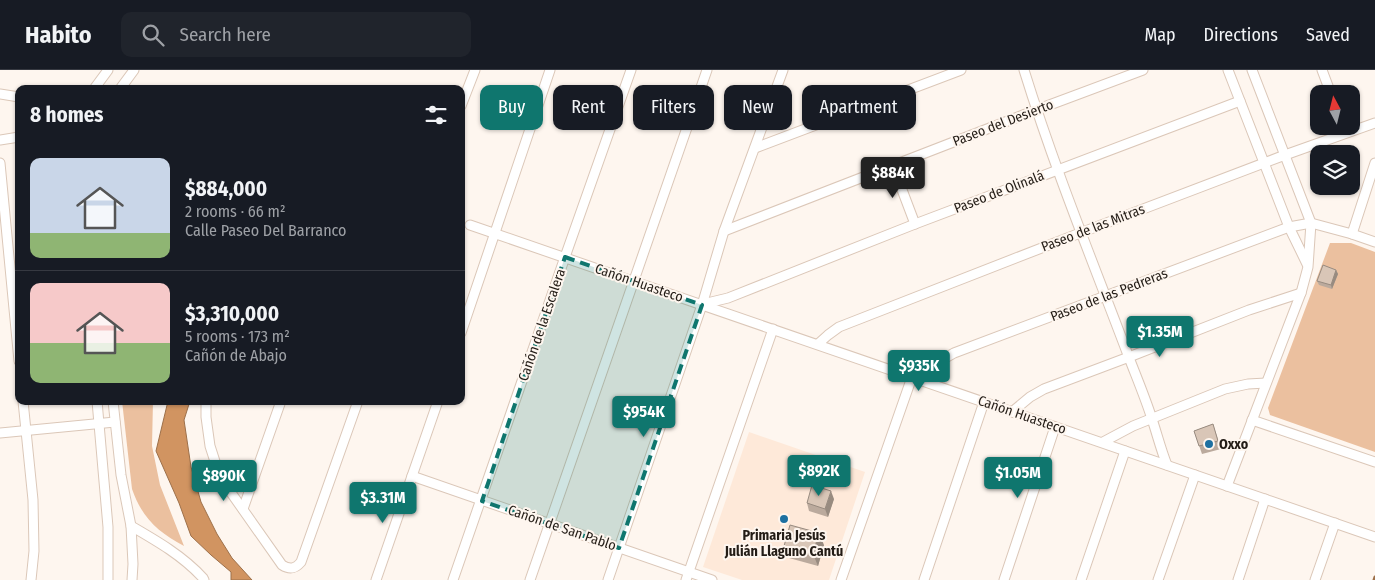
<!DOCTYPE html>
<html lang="en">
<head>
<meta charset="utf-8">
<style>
	body { margin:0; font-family:"Fira Sans Condensed",sans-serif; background:#20242c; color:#f1f3f6; height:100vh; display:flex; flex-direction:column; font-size:19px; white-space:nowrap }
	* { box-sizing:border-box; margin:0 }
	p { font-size:16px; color:#9ea1a6 }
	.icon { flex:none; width:28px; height:28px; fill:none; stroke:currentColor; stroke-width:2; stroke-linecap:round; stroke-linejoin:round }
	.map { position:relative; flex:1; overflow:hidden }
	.sheet { position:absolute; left:15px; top:15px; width:450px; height:320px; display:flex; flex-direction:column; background:#171b24; border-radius:10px; box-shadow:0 1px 4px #0004 }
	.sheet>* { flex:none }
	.guide { position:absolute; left:480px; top:15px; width:475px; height:45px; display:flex; gap:10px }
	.needle { width:32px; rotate:353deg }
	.controls { position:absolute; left:1310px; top:15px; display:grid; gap:10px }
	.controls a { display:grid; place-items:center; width:50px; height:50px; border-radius:10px; background:#171b24; box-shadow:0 1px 4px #0004; font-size:25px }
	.price { position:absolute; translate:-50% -42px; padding:0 11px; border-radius:5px; background:#0f766e; color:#fff; font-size:16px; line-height:32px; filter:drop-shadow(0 1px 2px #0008) }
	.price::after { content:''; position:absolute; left:50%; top:30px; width:15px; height:11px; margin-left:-8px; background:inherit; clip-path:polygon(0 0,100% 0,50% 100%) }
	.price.active { background:#222; color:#fff }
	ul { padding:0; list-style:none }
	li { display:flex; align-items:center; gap:15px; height:125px; padding:0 15px }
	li+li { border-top:1px solid #363941 }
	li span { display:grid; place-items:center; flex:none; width:140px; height:100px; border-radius:10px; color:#555 }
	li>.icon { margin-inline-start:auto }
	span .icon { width:60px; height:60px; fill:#fffc; stroke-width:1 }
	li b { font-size:21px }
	h2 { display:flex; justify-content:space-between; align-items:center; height:60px; padding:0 15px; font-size:21px }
	.chip { padding:0 18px; border-radius:10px; background:#171b24; box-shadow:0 1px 4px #0004; font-size:18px; line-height:45px }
	.chip.active { background:#0f766e; color:#fff }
	header { display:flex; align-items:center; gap:30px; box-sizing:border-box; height:70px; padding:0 25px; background:#171b24; border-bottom:1px solid #363941 }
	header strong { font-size:24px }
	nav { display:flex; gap:28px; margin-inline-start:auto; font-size:18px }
	.search { width:350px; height:45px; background:#20242c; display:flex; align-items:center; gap:12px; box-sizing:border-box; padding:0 18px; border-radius:10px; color:#9ea1a6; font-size:19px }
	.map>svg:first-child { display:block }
	.built { fill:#fee9d9 }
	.green { fill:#ebc09f }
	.water { fill:#d19461; stroke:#9d704a }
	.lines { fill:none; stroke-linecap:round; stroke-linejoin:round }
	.stream { stroke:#9d704a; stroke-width:3 }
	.street-casing { stroke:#dbc7b8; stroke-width:11 }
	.street { stroke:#fff; stroke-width:9 }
	.wall { fill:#bbaa9d }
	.shaded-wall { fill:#988b80 }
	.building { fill:#d9c6b7; stroke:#988b80 }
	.marked { fill:#0f766e; fill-opacity:0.2; stroke:#0f766e; stroke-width:4; stroke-dasharray:10 6; stroke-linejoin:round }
	.poi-dot { fill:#1d70a1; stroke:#fef6ef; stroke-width:2 }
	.labels { text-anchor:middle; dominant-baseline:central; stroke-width:4; stroke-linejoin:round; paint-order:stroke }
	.street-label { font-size:14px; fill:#231c16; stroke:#fef6ef }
	.poi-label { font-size:14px; font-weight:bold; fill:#231c16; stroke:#fef6ef; text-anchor:start }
</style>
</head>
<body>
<header>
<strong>Habito</strong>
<div class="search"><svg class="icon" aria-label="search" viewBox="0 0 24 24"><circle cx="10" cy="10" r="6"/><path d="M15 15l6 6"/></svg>Search here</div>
<nav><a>Map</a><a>Directions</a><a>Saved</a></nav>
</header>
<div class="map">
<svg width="1375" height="510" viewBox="0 0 1375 510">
	<rect width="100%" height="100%" fill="#fef6ef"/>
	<polygon class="built" points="749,362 865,402 829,510 742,510 703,497"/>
	<g class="green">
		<polygon points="1330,173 1351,173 1375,182 1375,382 1270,345 1268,338"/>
		<path d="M122,331H153L152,376L160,415L184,476C158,462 142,448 132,419Z"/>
	</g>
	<polygon class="water" points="168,331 190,331 184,350 191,397 201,432 217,464 232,488 252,510 231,510 231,502 211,485 191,466 179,433 156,381"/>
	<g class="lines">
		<polyline class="stream" points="1374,510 1375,507"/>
		<g class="street-casing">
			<g id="street">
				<path d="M1024,0C1054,97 1092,190 1128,285C1136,306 1145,327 1152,349C1157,364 1161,380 1167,395"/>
				<polyline points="1228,0 1289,157 1307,194"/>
				<polyline points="1322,0 1331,24"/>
				<polyline points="94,19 108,0"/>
				<polyline points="120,19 134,0"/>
				<polyline points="0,24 19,27"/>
				<polyline points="461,36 475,0"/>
				<polyline points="0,70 19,67"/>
				<polyline points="755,78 961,0"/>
				<polyline points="0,93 19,291"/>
				<polyline points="893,96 915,154"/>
				<polyline points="470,155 1375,467"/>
				<polyline points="724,161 1036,40 1143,0"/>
				<polyline points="1352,164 1375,93"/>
				<polyline points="703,234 728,228 915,154 1240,31"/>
				<polyline points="461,263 550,0"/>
				<polyline points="818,274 828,265 839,257 1080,163 1285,85 1375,53"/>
				<polyline points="23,331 33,430 34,481 31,510"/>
				<polyline points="97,331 108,457 108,510"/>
				<polyline points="113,331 121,405 131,456 133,494 132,510"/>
				<path d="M206,331V347L210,376L220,407L282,495C290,500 295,499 301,492L358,331"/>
				<polyline points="1012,342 1030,327 1044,319 1129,287 1249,240 1301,223"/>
				<polyline points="1252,350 1375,392"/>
				<polyline points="0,363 115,352"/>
				<polyline points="1103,372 1133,356 1225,319 1248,314 1266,313"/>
				<polyline points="412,406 712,510"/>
				<polyline points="1227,416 1301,223 1308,197 1311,153 1252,0"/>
				<polyline points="243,439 281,331"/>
				<path d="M131,456C157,471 183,486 203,508L204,510"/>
				<polyline points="376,510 438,331"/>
				<polyline points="453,510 565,187 631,0"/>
				<polyline points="530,510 707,0"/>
				<polyline points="608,510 702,235 724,161 783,0"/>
				<polyline points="686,510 773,259"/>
				<polyline points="841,510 912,307 954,283 1289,157 1311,153 1352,164 1375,172"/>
				<polyline points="924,510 984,332"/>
				<polyline points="1004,510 1055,357"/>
				<polyline points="1081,510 1125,381"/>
				<polyline points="1158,510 1195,405"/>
				<polyline points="1238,510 1265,429"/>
				<polyline points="1315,510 1335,453"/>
			</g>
		</g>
		<use href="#street" class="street"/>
	</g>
	<g class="wall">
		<polygon points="1336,200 1338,204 1332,219 1319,215 1317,211"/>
		<polygon points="1213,354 1221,379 1202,384 1194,361"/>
		<polygon points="834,429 828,447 809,441 807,433"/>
		<polygon points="824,475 818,496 789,488 784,476"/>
	</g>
	<g class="shaded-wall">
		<polygon points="1336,200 1338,204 1332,219 1331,215"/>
		<polygon points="831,421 834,429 828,447 825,439"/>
		<polygon points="819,463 824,475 818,496 813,484"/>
	</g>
	<g class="building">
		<polygon points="1323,195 1336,200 1331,215 1317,211"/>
		<polygon points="1213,354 1218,371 1199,376 1194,361"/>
		<polygon points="812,415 831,421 825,439 807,433"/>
		<polygon points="790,455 819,463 813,484 784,476"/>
	</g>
	<path class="marked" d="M565,187L702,235L619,478L482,431Z"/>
	<g class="poi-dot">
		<circle cx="1209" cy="374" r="5"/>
		<circle cx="784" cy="449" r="5"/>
	</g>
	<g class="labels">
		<g class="street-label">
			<text transform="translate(1003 53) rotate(-21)">Paseo del Desierto</text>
			<text transform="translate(999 122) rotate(-21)">Paseo de Olinalá</text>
			<text transform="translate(1093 158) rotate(-21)">Paseo de las Mitras</text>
			<text transform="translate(639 213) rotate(19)">Cañón Huasteco</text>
			<text transform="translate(1109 225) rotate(-21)">Paseo de las Pedreras</text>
			<text transform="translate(542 255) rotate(-71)">Cañón de la Escalera</text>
			<text transform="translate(1022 345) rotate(19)">Cañón Huasteco</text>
			<text transform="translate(562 458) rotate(19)">Cañón de San Pablo</text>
		</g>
		<g class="poi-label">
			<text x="1219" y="374">Oxxo</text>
			<text x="784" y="465" text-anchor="middle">Primaria Jesús<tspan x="784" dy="16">Julián Llaguno Cantú</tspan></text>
		</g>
	</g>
</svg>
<div class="controls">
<a><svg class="needle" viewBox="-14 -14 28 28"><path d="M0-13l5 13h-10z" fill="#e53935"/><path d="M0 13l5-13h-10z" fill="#9ea1a6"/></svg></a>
<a><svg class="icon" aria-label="layers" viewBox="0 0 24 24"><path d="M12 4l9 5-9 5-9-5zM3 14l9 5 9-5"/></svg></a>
</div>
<b class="price active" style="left:893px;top:129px">$884K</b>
<b class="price" style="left:1160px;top:288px">$1.35M</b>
<b class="price" style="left:919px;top:322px">$935K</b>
<b class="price" style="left:644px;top:368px">$954K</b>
<b class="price" style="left:819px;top:427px">$892K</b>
<b class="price" style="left:1018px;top:429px">$1.05M</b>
<b class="price" style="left:224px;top:432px">$890K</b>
<b class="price" style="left:383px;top:454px">$3.31M</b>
<div class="guide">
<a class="chip active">Buy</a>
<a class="chip">Rent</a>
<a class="chip">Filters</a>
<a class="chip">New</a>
<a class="chip">Apartment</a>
</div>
<section class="sheet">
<h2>8 homes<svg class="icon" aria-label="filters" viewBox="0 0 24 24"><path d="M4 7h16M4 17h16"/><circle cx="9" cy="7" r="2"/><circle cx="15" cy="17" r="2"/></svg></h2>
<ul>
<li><span style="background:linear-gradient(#c9d6e8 75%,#8fb573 0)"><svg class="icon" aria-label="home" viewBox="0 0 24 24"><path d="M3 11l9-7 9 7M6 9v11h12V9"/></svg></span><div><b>$884,000</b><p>2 rooms · 66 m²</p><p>Calle Paseo Del Barranco</p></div></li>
<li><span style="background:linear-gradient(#f6c9c9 60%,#8fb573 0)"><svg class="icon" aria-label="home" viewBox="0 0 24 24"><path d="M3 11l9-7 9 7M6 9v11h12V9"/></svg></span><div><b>$3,310,000</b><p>5 rooms · 173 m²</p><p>Cañón de Abajo</p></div></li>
</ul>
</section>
</div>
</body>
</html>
